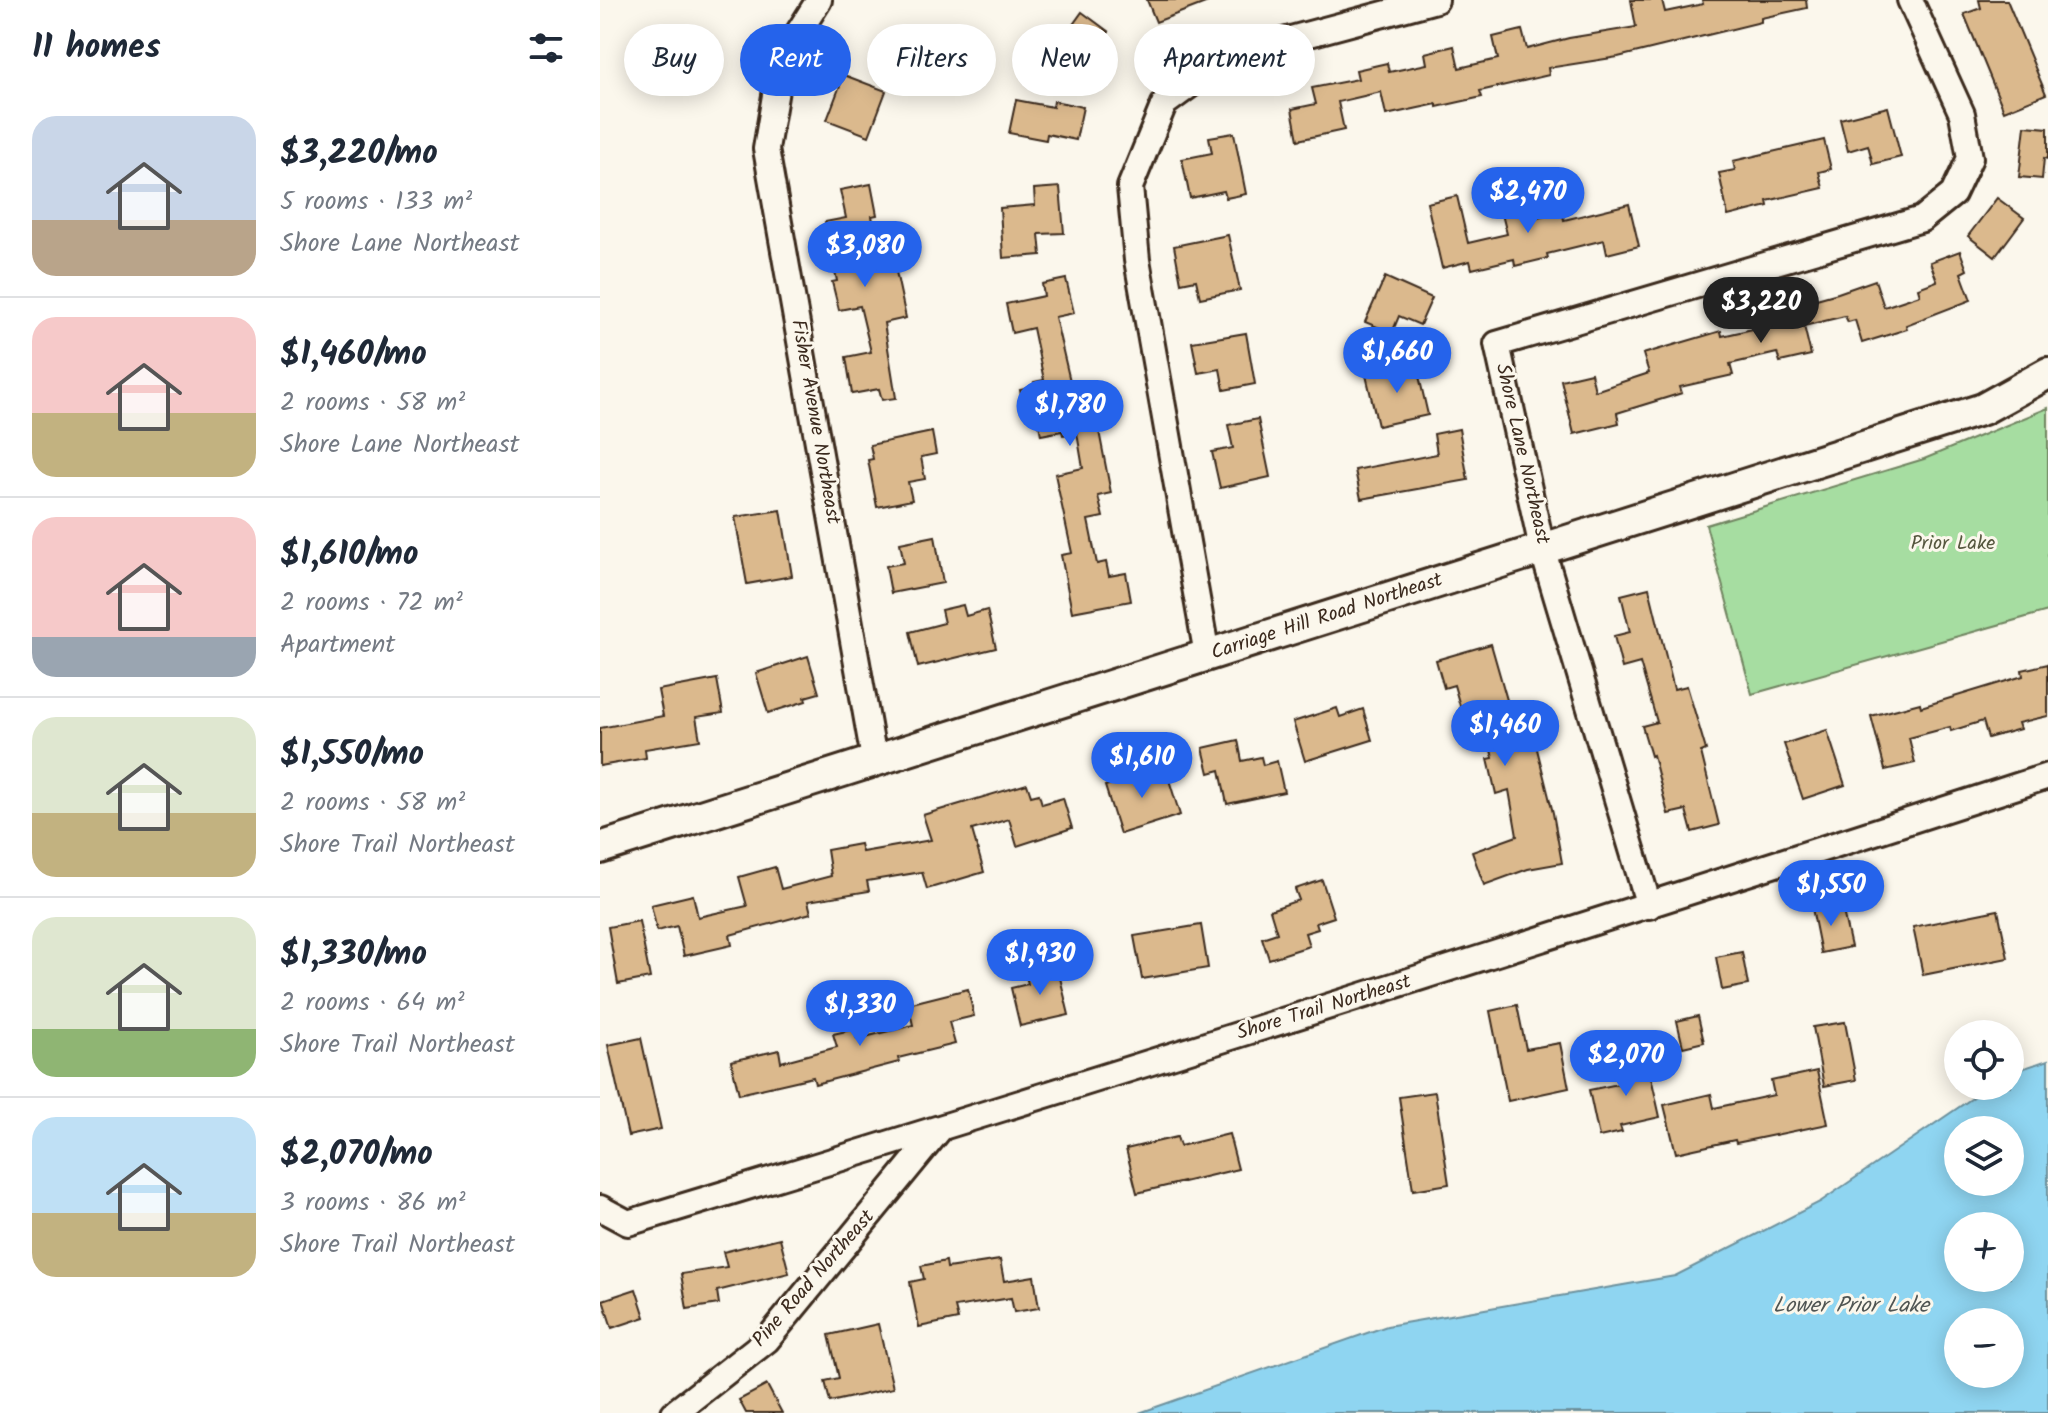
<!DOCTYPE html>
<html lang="en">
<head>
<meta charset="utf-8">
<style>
	body { margin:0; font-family:Kalam,sans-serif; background:#f6f6f7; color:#1f2937; height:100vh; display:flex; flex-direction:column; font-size:30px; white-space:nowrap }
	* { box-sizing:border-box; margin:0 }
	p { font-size:26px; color:#747a83 }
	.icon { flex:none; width:44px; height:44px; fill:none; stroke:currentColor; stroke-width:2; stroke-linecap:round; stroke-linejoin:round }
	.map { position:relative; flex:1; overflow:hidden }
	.drawer { display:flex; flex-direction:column; background:#fff; width:600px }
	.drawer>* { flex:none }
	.guide { position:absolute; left:24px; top:24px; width:760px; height:72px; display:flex; gap:16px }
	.controls { position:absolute; left:1344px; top:1020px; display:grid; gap:16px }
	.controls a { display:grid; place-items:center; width:80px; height:80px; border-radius:50%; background:#fff; box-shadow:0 4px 20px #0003; font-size:40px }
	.price { position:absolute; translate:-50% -68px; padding:0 18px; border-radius:28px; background:#2563eb; color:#fff; font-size:26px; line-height:52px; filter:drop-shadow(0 2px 4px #0008) }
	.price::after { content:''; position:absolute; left:50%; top:48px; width:24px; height:18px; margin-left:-12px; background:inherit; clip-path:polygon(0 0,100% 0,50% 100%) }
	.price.selected { background:#222; color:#fff }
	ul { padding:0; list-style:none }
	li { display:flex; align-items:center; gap:24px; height:200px; padding:0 32px }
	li+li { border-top:2px solid #e0e1e3 }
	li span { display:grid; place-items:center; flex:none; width:224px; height:160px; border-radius:24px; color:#555 }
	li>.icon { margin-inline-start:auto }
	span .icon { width:96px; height:96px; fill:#fffc; stroke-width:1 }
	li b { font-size:34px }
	h2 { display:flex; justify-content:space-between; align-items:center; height:96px; padding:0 32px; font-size:34px }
	.tag { padding:0 28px; border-radius:36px; background:#fff; box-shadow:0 4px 20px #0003; font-size:28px; line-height:72px }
	.tag.selected { background:#2563eb; color:#fff }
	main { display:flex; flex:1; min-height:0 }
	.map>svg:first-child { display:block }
	.green { fill:#a6dda1; stroke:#708460; stroke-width:2 }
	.water { fill:#8fd5f1; stroke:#6d919d; stroke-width:2; fill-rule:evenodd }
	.building { fill:#dbb98d; stroke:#3b2a1e; stroke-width:2 }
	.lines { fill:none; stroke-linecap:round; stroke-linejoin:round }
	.minor-casing { stroke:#3b2a1e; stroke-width:30 }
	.tertiary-casing { stroke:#3b2a1e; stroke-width:36 }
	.minor { stroke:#fbf7ec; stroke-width:24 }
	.tertiary { stroke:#fbf7ec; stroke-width:30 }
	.labels { text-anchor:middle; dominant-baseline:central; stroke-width:6; stroke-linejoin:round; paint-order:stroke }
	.street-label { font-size:20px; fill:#3b2a1e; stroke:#fbf7ec }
	.park-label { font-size:20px; fill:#56573f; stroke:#fbf7ec }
	.water-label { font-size:22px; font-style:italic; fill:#505553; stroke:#fbf7ec }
</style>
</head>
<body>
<main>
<section class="drawer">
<h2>11 homes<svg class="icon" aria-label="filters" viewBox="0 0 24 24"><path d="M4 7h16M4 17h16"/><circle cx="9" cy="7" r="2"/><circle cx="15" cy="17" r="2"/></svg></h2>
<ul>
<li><span style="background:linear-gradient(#c9d6e8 65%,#b9a48a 0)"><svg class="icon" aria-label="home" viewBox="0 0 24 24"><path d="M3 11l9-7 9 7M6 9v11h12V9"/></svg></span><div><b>$3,220/mo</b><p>5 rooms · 133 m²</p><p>Shore Lane Northeast</p></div></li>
<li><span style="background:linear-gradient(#f6c9c9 60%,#c2b280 0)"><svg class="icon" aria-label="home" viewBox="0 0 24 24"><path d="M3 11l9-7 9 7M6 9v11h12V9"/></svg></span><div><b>$1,460/mo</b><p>2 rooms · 58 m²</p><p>Shore Lane Northeast</p></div></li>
<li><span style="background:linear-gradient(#f6c9c9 75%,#9aa5b1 0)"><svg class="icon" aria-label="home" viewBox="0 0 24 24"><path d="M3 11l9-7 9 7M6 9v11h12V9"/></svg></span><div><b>$1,610/mo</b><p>2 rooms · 72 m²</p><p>Apartment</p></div></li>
<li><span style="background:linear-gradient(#dfe7d0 60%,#c2b280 0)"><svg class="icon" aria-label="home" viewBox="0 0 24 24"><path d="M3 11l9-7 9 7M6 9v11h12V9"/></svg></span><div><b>$1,550/mo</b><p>2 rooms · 58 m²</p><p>Shore Trail Northeast</p></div></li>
<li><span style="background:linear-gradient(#dfe7d0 70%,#8fb573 0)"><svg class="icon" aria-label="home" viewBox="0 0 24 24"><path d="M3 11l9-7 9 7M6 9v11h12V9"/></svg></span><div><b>$1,330/mo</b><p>2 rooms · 64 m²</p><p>Shore Trail Northeast</p></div></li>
<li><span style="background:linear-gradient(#bfe0f5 60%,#c2b280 0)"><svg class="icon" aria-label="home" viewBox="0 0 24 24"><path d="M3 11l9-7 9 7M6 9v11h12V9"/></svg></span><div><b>$2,070/mo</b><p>3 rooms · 86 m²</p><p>Shore Trail Northeast</p></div></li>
</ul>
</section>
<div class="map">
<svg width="1448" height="1413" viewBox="0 0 1448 1413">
	<rect width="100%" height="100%" fill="#fbf7ec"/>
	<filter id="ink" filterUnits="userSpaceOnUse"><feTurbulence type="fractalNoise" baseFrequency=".0125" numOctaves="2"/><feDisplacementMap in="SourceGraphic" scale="16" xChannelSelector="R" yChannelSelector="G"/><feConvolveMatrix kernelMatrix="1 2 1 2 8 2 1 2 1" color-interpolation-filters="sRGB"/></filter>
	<g filter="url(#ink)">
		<polygon class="green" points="1448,408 1448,611 1152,694 1106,525 1324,459"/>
		<path class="water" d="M1448,1060V1413H539L787,1326L1075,1276L1220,1202L1390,1086H1410V1073ZM1358,1130H1410V1182H1358ZM1358,1226H1410V1278H1358ZM1358,1322H1410V1374H1358Z"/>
		<g class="building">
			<polygon points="547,0 608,0 608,2 556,22"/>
			<polygon points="1031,0 1062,0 1065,12 1103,4 1102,0 1206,0 1207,8 1161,18 1161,22 1018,57 948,68 949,75 880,91 882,97 837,107 837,104 786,115 781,92 738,102 744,130 698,140 692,109 716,104 712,88 758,79 756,70 787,63 789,72 827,64 825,53 854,46 859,68 898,59 893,37 922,30 927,49 969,38 1036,27"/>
			<polygon points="1379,0 1407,0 1446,94 1404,111 1364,14 1381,8"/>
			<polygon points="482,12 509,32 481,71 454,51"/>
			<polygon points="244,75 286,91 269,136 227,120"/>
			<polygon points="416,100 453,107 454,101 483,107 476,140 447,134 446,140 409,133"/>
			<polygon points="1288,107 1301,157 1273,164 1268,145 1248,151 1240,119"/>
			<polygon points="1425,126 1448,128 1448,159 1444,158 1442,179 1419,177"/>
			<polygon points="634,133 646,194 626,198 624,191 590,198 582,159 612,153 609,137"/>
			<polygon points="1224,140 1231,169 1219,172 1223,188 1167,201 1168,206 1128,216 1119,173 1135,170 1133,161"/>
			<polygon points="271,184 277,215 272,216 283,270 295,267 306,318 284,323 296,398 282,400 279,389 252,394 246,357 271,352 260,306 239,310 232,282 237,281 225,222 246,218 240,190"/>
			<polygon points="460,187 464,233 439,234 441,255 403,258 400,208 435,205 434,189"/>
			<polygon points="857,196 868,243 907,234 902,214 921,209 924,220 962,211 964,220 1029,204 1039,246 1007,254 1004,240 947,254 948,258 915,266 914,259 872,269 870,261 842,268 827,203"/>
			<polygon points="1397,198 1424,218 1395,257 1368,236"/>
			<polygon points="628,235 640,290 600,298 596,280 581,283 574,246"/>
			<polygon points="1360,251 1367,270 1361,273 1371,300 1306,325 1307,329 1262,343 1255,320 1248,322 1245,316 1204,326 1211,355 1180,362 1177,353 1130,364 1133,375 1080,387 1082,393 1017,413 1019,423 974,434 961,380 991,373 995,391 1049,373 1043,354 1121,331 1122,336 1170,325 1194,317 1191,306 1238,293 1275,280 1284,307 1320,295 1318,288 1337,281 1330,262"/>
			<polygon points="785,277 832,298 820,325 799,316 792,333 765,322"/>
			<polygon points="466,279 474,313 455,317 473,394 491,390 511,493 498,496 503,517 488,520 497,564 506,562 509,576 526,573 531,601 472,612 461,555 472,553 455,474 483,468 477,433 463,435 462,431 441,435 436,408 424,411 420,390 435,387 434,382 444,380 433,328 412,333 406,304 444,296 442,284"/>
			<polygon points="646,333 655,384 624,390 620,369 598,373 592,342"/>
			<polygon points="816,363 828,415 778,426 766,375"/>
			<polygon points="658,419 670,477 620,488 612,452 633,448 628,425"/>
			<polygon points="859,429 868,480 761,499 755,470 837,454 834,434"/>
			<polygon points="332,432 336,454 321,457 325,479 308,482 312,500 277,507 268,460 273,459 270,445"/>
			<polygon points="181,510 192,576 147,584 135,517"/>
			<polygon points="335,536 343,583 291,593 286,566 304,563 300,543"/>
			<polygon points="1049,588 1074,689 1087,686 1106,750 1101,752 1119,825 1092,832 1086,810 1068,814 1053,755 1051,756 1042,726 1057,722 1040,663 1022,668 1014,636 1030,632 1021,595"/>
			<polygon points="363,605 366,616 387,610 396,648 318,667 310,632 344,623 341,610"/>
			<polygon points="891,644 921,749 936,745 953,813 962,863 928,869 884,885 872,852 917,836 909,790 896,794 888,759 893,758 882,715 864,720 854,685 844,688 836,660"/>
			<polygon points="208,656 219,693 205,697 206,701 168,713 156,673"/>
			<polygon points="1448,664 1448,716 1418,723 1420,729 1388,738 1383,721 1351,731 1350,727 1309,738 1315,763 1285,770 1271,716 1320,703 1321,707 1423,676 1422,670"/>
			<polygon points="117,679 123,713 96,717 100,740 45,749 46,758 0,766 0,728 63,716 58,690"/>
			<polygon points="737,708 740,717 763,709 772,740 705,761 693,722"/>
			<polygon points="1227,730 1245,785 1203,799 1184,744"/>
			<polygon points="638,740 642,761 661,757 663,765 677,761 684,792 627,804 620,770 609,773 603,748"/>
			<polygon points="565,767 580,815 520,834 505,786"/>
			<polygon points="427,784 431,796 439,794 442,804 463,798 472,828 417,846 409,819 372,830 384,872 327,889 322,872 267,881 269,891 208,901 211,913 130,935 132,945 84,956 77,926 57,931 51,905 93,895 98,917 147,906 139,877 175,867 181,889 231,876 227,850 260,844 262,852 331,840 323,815"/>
			<polygon points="722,880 734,917 716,923 718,929 705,933 709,946 669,959 662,938 677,933 670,910 699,900 695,889"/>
			<polygon points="1241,902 1251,947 1221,953 1212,908"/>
			<polygon points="1398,910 1408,958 1323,975 1313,927"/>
			<polygon points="39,921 50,978 18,984 8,927"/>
			<polygon points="601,925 608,968 542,979 534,936"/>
			<polygon points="1142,952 1148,985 1122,990 1116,957"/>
			<polygon points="457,965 469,1015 420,1026 411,988 428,984 425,972"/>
			<polygon points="368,989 374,1016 349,1022 355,1044 298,1058 299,1062 215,1084 213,1077 139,1094 131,1061 179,1050 181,1062 237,1047 233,1034 255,1029 257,1039 313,1025 308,1004"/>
			<polygon points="917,1005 926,1049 960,1043 969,1088 908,1101 890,1011"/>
			<polygon points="1098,1016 1104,1042 1083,1047 1077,1021"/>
			<polygon points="1245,1022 1256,1080 1224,1086 1213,1027"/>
			<polygon points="41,1038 61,1129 28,1136 8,1045"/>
			<polygon points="1045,1050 1060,1117 1020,1126 1022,1132 999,1137 989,1090 1028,1082 1021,1054"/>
			<polygon points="1217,1071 1228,1124 1136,1143 1135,1140 1076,1153 1064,1105 1111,1094 1114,1108 1174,1095 1171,1081"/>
			<polygon points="835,1092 849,1184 813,1190 799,1097"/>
			<polygon points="629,1134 638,1169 537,1193 526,1149 577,1137 580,1146"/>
			<polygon points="180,1238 189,1273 117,1291 119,1304 87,1309 81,1274 127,1267 123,1252"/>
			<polygon points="400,1260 404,1281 434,1276 439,1308 414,1312 411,1298 355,1307 358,1319 319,1327 310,1282 324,1279 321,1266 346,1261 347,1268"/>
			<polygon points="36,1289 45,1317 12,1328 3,1300"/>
			<polygon points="278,1324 293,1388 230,1402 225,1381 239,1378 229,1335"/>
			<polygon points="167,1385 182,1413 146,1413 139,1400"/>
		</g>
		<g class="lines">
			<g class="minor-casing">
				<g id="minor">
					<polyline points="219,0 181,60 166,149 274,759"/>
					<polyline points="607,655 537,260 530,187 564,104 631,55 836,0"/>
					<polyline points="1049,906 942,548 897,344 1322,219 1353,194 1370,158 1362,114 1310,0"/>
					<path d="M0,1208L28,1223C503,1080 976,929 1448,776"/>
					<polyline points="74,1413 167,1340 340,1129"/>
				</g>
			</g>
			<g class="tertiary-casing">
				<polyline id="tertiary" points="0,848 1383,409 1448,373"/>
			</g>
			<use href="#minor" class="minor"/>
			<use href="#tertiary" class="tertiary"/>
		</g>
	</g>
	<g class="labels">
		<g class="street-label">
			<text transform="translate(215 422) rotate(80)">Fisher Avenue Northeast</text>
			<text transform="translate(922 454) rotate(77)">Shore Lane Northeast</text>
			<text transform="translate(727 617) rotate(-18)">Carriage Hill Road Northeast</text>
			<text transform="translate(724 1008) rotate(-17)">Shore Trail Northeast</text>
			<text transform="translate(214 1279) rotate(-49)">Pine Road Northeast</text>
		</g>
		<g class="park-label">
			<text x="1353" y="544">Prior Lake</text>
		</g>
		<g class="water-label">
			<text x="1251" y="1306">Lower Prior Lake</text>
		</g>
	</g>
</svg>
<div class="controls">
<a><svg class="icon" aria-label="locate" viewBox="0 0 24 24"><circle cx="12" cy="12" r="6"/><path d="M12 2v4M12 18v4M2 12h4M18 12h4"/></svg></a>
<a><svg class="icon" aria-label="layers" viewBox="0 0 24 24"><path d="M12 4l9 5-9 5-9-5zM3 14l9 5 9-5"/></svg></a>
<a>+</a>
<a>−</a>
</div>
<b class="price" style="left:928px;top:235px">$2,470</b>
<b class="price" style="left:265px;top:289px">$3,080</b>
<b class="price selected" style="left:1161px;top:345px">$3,220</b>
<b class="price" style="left:797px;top:395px">$1,660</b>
<b class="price" style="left:470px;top:448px">$1,780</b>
<b class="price" style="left:905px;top:768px">$1,460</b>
<b class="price" style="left:542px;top:800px">$1,610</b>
<b class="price" style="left:1231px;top:928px">$1,550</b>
<b class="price" style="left:440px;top:997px">$1,930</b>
<b class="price" style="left:260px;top:1048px">$1,330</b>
<b class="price" style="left:1026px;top:1098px">$2,070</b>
<div class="guide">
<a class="tag">Buy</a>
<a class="tag selected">Rent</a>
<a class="tag">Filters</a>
<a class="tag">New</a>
<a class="tag">Apartment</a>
</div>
</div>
</main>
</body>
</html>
